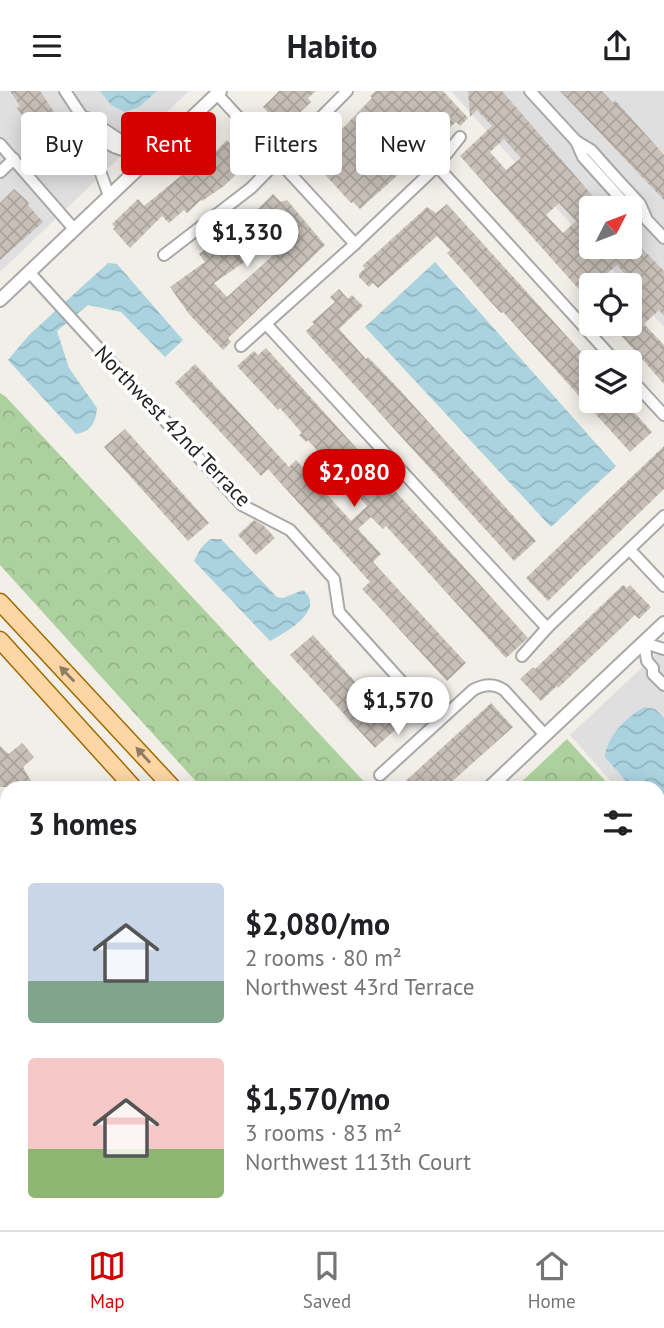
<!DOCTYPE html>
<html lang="en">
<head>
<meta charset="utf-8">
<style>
	body { margin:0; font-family:"PT Sans",sans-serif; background:#f6f6f6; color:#202124; height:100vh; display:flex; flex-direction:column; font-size:26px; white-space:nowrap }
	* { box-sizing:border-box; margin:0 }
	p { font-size:23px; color:#757577 }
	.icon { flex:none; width:38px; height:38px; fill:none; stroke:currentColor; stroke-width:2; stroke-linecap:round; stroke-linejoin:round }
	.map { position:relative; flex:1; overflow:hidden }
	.sheet { position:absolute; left:0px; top:690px; width:665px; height:450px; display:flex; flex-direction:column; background:#fff; border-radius:21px 21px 0 0; box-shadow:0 4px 18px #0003 }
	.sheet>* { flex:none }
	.banner { position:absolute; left:21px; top:21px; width:623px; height:63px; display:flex; gap:14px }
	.needle { width:46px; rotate:48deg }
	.fabs { position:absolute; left:579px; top:105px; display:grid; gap:14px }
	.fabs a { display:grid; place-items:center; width:63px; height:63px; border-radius:7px; background:#fff; box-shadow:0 4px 18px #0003; font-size:35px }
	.price { position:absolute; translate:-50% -60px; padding:0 16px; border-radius:24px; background:#fff; color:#222; font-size:23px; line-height:46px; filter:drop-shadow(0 2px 4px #0008) }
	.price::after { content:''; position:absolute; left:50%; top:42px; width:21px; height:16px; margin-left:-10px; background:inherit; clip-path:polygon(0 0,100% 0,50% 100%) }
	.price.active { background:#d40000; color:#fff }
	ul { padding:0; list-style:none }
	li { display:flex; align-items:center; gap:21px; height:175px; padding:0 28px }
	li span { display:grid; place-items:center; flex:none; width:196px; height:140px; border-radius:7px; color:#555 }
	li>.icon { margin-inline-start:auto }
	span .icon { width:84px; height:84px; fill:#fffc; stroke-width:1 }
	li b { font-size:30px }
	h2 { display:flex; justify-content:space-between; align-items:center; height:84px; padding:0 28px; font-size:30px }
	.tag { padding:0 24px; border-radius:7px; background:#fff; box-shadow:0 4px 18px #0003; font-size:24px; line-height:63px }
	.tag.active { background:#d40000; color:#fff }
	header { display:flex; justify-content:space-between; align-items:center; height:91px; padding:0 28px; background:#fff; font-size:32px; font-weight:800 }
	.menu { display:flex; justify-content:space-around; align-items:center; height:98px; border-top:2px solid #e0e0e0; background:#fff; font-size:19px; color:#757577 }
	.menu a { display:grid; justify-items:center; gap:4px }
	.menu .active { color:#d40000 }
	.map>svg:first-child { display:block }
	.residential { fill:#e0dfdf; fill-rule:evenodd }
	.construction { fill:url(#construction-cross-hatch) }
	.forest { fill:url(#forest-crowns) }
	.water { fill:url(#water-waves) }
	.building { fill:url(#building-cross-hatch); fill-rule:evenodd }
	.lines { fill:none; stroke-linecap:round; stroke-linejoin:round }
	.minor-casing { stroke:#a9a9a9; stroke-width:14 }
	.tertiary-casing { stroke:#a9a9a9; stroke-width:16 }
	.primary-casing { stroke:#a06b00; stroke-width:19 }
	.minor { stroke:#fff; stroke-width:10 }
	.tertiary { stroke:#fff; stroke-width:12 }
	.primary { stroke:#fcd6a4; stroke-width:16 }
	.oneway { fill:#8f7c63 }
	.labels { text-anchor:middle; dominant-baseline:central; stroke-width:7; stroke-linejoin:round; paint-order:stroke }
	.street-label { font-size:21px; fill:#222; stroke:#fff }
</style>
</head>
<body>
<header><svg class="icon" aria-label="menu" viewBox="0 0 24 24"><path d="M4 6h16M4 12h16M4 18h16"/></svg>Habito<svg class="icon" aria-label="share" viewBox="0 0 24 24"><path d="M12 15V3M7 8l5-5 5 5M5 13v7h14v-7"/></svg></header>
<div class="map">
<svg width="664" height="1139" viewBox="0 0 664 1139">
	<defs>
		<pattern id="construction-cross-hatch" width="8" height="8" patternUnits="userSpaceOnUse" patternTransform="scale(1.75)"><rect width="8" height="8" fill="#c7c7b4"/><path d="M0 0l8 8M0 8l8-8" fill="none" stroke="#abab9a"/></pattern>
		<pattern id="forest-crowns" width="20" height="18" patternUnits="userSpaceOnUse" patternTransform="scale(1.75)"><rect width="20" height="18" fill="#add19e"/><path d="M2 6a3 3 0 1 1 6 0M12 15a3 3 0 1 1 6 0" fill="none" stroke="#95b388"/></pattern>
		<pattern id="water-waves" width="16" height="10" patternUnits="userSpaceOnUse" patternTransform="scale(1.75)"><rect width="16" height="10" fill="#aad3df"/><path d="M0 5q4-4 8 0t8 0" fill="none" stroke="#92b5bf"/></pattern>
		<pattern id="building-cross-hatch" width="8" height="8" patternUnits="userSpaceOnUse" patternTransform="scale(1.75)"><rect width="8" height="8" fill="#c7bfb8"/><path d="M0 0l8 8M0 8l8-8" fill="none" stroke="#aba49e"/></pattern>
	</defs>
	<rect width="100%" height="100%" fill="#f2efe9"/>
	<g class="residential">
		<polygon points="0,0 189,0 0,181"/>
		<path d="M451,0H664V236L630,199V194H626ZM592,117H630V156H592Z"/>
		<polygon points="664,556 664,749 658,743 658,696 616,696 570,644"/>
	</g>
	<polygon class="construction" points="7,781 7,1132 504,1132 510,1139 0,1139 0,788"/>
	<g class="forest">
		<polygon points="0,302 6,306 369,696 201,696 0,474"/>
		<polygon points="567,648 611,696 516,696"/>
		<polygon points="658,748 664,754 664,1139 593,1139 587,1132 658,1132"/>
	</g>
	<g class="water">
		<polygon points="100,0 157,0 139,16 125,21 111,14"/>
		<polygon points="435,171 616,375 551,436 365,236"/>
		<path d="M108,172L117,173L183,249L165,266L121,221L88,214L57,240L69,277L97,317C96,332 91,340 76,343L8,269L29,244Z"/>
		<path d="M210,448H221L277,506L283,507L303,499C327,519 285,542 270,550L194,470L201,457Z"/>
		<path d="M645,616L655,618L664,627V734L658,727V696H631L605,666C606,646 628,624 645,616Z"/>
	</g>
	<g class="building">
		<polygon points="10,0 40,0 73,49 51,63 17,17 20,15"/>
		<polygon points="279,0 316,0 308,7 311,11 283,38 263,16"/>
		<polygon points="376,0 443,0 468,27 460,35 456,31 432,51 439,59 434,66 427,58 360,118 353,111 351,112 317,75 319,74 312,66 344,36 372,7 370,5"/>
		<path d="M468,0H502L603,117H592V156H630V145L664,180V225L659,219L644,233L664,254V293L611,233H630V188L617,174L603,186L610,194H592V213L460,65L492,35L477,19L470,26ZM504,48L521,67L506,79L490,61ZM559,112L576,130L563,142L546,124Z"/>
		<polygon points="560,0 602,0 613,12 615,9 664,64 664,109"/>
		<polygon points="227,49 248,72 224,95 202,110 201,109 187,122 184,119 169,132 162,125 130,157 113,138 115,136 112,133 138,108 144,115 193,75 197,79"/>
		<polygon points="14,98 25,108 29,112 28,114 43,131 0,169 0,112"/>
		<path d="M273,103L281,111L287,109L325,154L228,247L231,251L223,259L189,223L170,196L205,171L199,163L248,128ZM275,150L281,157L227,206L214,192Z"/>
		<polygon points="447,113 592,273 592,310 624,310 652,341 630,361 503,221 501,222 489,209 447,162 450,159 437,145 378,197 373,192 369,196 359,186 359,183 365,177 362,175 427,116 436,122"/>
		<polygon points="339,198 348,208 352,204 363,215 339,238 366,268 368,266 397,296 536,450 514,470 308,243 306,240 314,233 312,231 335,211 330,206"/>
		<polygon points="266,257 528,547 506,567 386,435 383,438 371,426 358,438 381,463 373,471 466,572 447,590 362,498 370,491 268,378 261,385 175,292 195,273 289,376 296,369 351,430 367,415 308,349 306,351 299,344 302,342 280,317 278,319 237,275 254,260 258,264"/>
		<polygon points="125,338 209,432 188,450 104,356"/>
		<polygon points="664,355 664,398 548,510 526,487"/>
		<polygon points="254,429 263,434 275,447 256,464 238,444"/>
		<polygon points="623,494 627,497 630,494 651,516 639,528 635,524 558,597 557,595 541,610 520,588 533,576 535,578"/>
		<polygon points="313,544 397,637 375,657 290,564"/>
		<polygon points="491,612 513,636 446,696 399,696"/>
		<polygon points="22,652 34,666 23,676 34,696 0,696 0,655 9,663"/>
	</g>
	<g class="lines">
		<g class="minor-casing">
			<g id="minor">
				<path d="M65,0C81,23 100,61 133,60"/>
				<polyline points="530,0 576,50 591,59 616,87 640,113 647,129 664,147"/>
				<polyline points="217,3 355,153"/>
				<polyline points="81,27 109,105"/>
				<polyline points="87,27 128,54 133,60 148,68"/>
				<polyline points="576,50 583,66 629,117"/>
				<polyline points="0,53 74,138"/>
				<polyline points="437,75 616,271"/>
				<polyline points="0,81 14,68"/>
				<polyline points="164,164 251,97 347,0"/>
				<polyline points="29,181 242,414 290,439 334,488 339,521 438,631"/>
				<polyline points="266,233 547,537"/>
				<polyline points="241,255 355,153 437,75 460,46"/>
				<polyline points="630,287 664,324"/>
				<polyline points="630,459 664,495"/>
				<polyline points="664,558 644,552 647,570 653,577 653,583 664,594"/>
				<polyline points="522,565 547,537 664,425"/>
				<path d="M380,684L473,599C484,593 494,592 504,599L545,644"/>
				<polyline points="241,1132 247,1139"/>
				<polyline points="0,1133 7,1126"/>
				<polyline points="21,1139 28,1132"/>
			</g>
		</g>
		<g class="tertiary-casing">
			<g id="tertiary">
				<polyline points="0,209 220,0"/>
				<polyline points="490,696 664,532"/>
			</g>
		</g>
		<g class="primary-casing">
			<g id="primary">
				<polyline points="0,511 172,696"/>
				<polyline points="0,549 133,696"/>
				<polyline points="527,1132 533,1139"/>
				<polyline points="567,1132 573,1139"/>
			</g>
		</g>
		<use href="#minor" class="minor"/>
		<use href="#tertiary" class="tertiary"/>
		<use href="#primary" class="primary"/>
	</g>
	<defs><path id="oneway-solid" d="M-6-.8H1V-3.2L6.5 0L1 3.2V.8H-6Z" transform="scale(1.75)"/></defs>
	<g class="oneway">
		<use href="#oneway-solid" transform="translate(67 583) rotate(-134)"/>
		<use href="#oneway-solid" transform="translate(143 664) rotate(-132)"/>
	</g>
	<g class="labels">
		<g class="street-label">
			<text transform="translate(173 335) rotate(46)">Northwest 42nd Terrace</text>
		</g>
	</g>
</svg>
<div class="fabs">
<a><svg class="needle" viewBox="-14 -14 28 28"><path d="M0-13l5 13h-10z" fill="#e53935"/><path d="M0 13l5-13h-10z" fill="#757577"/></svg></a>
<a><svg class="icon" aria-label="locate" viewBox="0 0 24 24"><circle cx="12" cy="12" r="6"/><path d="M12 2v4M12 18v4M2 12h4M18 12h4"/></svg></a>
<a><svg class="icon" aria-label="layers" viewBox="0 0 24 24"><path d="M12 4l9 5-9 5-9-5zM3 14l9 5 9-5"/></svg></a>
</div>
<b class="price" style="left:247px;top:178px">$1,330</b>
<b class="price active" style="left:354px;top:418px">$2,080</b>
<b class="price" style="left:398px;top:646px">$1,570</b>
<div class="banner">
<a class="tag">Buy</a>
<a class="tag active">Rent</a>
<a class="tag">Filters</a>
<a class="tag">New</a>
</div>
<section class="sheet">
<h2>3 homes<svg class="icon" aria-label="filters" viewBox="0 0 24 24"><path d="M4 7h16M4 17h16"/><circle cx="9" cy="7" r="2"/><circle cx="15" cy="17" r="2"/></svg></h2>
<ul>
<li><span style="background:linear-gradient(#c9d6e8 70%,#7fa58c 0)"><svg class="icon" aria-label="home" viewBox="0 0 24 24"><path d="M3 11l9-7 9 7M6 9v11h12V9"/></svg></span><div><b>$2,080/mo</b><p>2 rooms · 80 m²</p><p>Northwest 43rd Terrace</p></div></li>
<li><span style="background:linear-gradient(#f6c9c9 65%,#8fb573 0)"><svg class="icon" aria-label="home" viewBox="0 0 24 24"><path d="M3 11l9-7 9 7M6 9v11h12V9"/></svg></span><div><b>$1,570/mo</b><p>3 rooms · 83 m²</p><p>Northwest 113th Court</p></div></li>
</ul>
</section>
</div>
<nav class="menu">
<a class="active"><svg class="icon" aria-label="map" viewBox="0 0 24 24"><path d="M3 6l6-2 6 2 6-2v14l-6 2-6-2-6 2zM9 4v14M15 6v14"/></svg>Map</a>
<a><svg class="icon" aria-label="saved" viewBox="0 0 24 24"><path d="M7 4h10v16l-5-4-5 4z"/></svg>Saved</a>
<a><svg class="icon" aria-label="home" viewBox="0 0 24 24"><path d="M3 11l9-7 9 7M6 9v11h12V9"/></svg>Home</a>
</nav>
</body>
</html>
